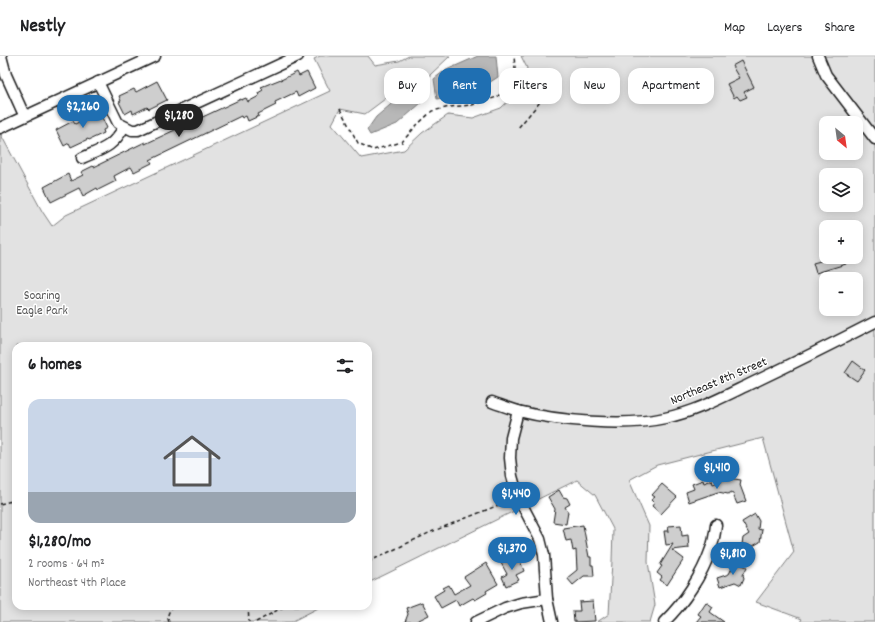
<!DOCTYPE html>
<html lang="en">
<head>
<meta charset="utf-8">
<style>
	body { margin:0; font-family:Dekko,sans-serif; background:#f2f2f2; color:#202124; height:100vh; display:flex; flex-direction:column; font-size:15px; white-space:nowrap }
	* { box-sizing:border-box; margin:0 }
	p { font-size:13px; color:#757577 }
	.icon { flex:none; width:22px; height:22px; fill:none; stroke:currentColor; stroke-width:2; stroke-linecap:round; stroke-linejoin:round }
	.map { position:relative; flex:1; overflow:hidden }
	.details { position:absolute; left:12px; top:286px; width:360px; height:268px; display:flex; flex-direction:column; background:#fff; border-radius:12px; box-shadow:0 2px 10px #0003 }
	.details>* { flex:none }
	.guide { position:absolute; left:384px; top:12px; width:380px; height:36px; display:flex; gap:8px }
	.needle { width:26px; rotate:151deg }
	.tools { position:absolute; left:819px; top:60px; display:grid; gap:8px }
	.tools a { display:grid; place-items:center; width:44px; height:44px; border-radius:8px; background:#fff; box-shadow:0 2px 10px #0003; font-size:20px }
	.price { position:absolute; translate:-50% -34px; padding:0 9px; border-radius:14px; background:#1f6fb2; color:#fff; font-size:13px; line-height:26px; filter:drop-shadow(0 1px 2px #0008) }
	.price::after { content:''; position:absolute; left:50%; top:24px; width:12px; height:9px; margin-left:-6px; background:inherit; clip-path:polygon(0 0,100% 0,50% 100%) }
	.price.on { background:#222; color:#fff }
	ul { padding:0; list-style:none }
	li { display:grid; align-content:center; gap:8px; height:212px; padding:0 16px }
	li span { display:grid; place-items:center; height:124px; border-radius:12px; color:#555 }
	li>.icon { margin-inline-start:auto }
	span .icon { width:72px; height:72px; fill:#fffc; stroke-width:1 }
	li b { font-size:17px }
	h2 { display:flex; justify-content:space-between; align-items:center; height:48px; padding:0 16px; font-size:17px }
	.pill { padding:0 14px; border-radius:12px; background:#fff; box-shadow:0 2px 10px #0003; font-size:14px; line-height:36px }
	.pill.on { background:#1f6fb2; color:#fff }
	header { display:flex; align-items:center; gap:24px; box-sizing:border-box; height:56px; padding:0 20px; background:#fff; border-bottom:1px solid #e0e0e0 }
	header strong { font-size:19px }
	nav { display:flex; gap:22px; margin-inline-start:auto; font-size:14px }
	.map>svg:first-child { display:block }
	.green { fill:#e2e2e2; stroke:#7f7f7f; fill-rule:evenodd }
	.water { fill:#b8b8b8; stroke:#7a7a7a }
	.building { fill:#cecece; stroke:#1c1c1c }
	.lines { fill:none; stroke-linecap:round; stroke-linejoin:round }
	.minor-casing { stroke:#1c1c1c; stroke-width:13 }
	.path { stroke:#1c1c1c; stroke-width:1.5; stroke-dasharray:4 3; stroke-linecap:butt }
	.minor { stroke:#fff; stroke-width:10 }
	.labels { text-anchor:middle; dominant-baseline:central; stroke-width:3; stroke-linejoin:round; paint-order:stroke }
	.park-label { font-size:13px; fill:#575757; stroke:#fff }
	.street-label { font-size:13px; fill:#1c1c1c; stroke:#fff }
</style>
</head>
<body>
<header>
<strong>Nestly</strong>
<nav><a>Map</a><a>Layers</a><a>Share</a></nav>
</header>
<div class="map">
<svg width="875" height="566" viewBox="0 0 875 566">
	<rect width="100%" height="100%" fill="#fff"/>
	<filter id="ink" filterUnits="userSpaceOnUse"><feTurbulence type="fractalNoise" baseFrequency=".025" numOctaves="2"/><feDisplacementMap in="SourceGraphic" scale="8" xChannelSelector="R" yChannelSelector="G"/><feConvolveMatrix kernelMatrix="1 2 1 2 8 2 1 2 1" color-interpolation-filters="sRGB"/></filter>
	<g filter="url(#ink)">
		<path class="green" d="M320,0H368L375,9L399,5L409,0H450L430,19L429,31L419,34L409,25L365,58L340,53L332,68L361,102L404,94L422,77L448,59L473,62L501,52L521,33L527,12L521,0H875V566H800L802,563L756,546L794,496L763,382L657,409L629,424L649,470L648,506L655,549L650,566H597L609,558L612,505L613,473L595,439L577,424L368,527V290H16V550H322L291,566H0V77L42,155L52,170L66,159L330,35L314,3ZM826,67H856V97H826ZM826,119H856V149H826ZM826,171H856V201H826ZM826,223H856V253H826Z"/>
		<g class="water">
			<polygon points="478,0 496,0 498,21 478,34 437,43 434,23 444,15"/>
			<polygon points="410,32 421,47 397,68 370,79 367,74 376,61"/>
		</g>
		<g class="building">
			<polygon points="741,5 754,31 744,36 747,41 740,44 737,40 734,42 727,28 739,22 732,10"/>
			<polygon points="297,16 299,20 307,16 315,32 298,41 296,36 275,46 276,49 258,58 259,60 248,65 246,60 242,62 241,60 150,104 152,107 134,116 131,111 114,120 116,125 98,134 97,132 83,140 79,132 51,146 44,131 68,118 71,125 83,119 81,116 93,110 94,111 145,86 145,88 241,43 241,44 246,42 248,46 259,40 258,37 263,34 261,31 281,23 281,24"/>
			<polygon points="157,25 167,44 149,53 147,51 133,58 132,54 125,58 119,46 121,45 119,40 134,33 136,36"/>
			<polygon points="97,51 107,72 103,74 104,77 89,84 88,83 71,91 69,87 64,90 56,74 73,65 75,68 87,62 86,60 90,57 89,55"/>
			<polygon points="835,201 846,201 846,208 816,217 813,207"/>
			<polygon points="853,305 865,314 857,325 845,317"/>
			<polygon points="728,422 741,424 740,429 746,445 737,448 732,436 728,438 718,436 689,446 686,436 694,433 692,428 703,424 704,427 712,424 713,428"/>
			<polygon points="662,428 677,441 661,458 652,450 654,447 651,444 655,441 652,439"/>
			<polygon points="559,434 563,441 567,442 570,448 565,451 568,456 566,468 553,466 555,453 548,441"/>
			<polygon points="755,458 759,465 758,473 762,474 760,486 753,490 742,488 743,482 749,478 742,466"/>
			<polygon points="583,469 589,501 591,501 591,509 593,509 594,520 584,520 573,529 567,522 577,514 576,494 573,495 571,484 566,485 563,472"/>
			<polygon points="681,469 682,480 688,479 689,492 672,494 684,503 667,529 660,524 662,521 657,517 662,510 660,509 673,488 666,489 664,475 669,475 668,470"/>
			<polygon points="513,501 515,505 519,502 524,515 516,519 519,524 506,530 502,521 507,518 501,507"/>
			<polygon points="735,506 747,511 743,519 744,522 741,529 735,526 720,531 717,522 729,518"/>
			<polygon points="486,507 498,528 486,535 487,537 475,544 473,542 459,550 456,544 441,552 434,540 444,534 443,532 449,529 454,538 470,529 464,521"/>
			<polygon points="593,545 595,565 574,566 573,555 580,555 579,546"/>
			<polygon points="422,546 429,559 415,566 405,566 408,558 406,552"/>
			<polygon points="706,546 713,551 710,556 724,566 696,566 701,560 698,558"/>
		</g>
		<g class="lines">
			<g class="minor-casing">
				<g id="minor">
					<polyline points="1,0 6,19 24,59"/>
					<polyline points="818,0 826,19 875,83"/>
					<polyline points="98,26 118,67 132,74 138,74 298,0"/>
					<polyline points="0,72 155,0"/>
					<path d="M82,102C102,93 112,92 124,71"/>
					<path d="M492,346C500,349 509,352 518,355C558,365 625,371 665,362C695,356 723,341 750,328C792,308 834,287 875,266"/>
					<polyline points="518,355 511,382 510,402 512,420 518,441 540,483 544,499 547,543 552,566"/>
					<polyline points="476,566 505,552 521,547 547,543"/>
					<path d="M664,566C684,547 702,519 711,493C714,485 715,477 716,469"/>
				</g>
			</g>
			<g class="path">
				<path d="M515,17C532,25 537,26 540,46L518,72"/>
				<polyline points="340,53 358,87 373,94 402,86 417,69 432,55 450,51 472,49 497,41 516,24 514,0"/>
				<polyline points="0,448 16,444"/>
				<polyline points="368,506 431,476 509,445"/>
				<polyline points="248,550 249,566"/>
				<path d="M169,566C166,559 169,554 175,550"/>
				<polyline points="256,566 285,550"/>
			</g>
			<use href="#minor" class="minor"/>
		</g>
	</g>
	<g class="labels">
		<g class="park-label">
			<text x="42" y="240">Soaring<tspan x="42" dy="15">Eagle Park</tspan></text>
		</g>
		<g class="street-label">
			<text transform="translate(719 326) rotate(-23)">Northeast 8th Street</text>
		</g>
	</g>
</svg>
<div class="tools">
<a><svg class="needle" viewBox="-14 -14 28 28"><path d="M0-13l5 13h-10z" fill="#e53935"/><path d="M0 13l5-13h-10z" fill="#757577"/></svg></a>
<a><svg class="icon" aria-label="layers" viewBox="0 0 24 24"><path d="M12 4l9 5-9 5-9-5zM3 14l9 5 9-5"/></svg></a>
<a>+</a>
<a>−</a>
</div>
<b class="price" style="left:83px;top:73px">$2,260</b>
<b class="price on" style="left:179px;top:82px">$1,280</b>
<b class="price" style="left:717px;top:434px">$1,410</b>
<b class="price" style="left:516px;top:460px">$1,440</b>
<b class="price" style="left:512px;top:515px">$1,370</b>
<b class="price" style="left:733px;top:520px">$1,810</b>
<div class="guide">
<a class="pill">Buy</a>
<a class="pill on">Rent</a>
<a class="pill">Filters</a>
<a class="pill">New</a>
<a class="pill">Apartment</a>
</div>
<section class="details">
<h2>6 homes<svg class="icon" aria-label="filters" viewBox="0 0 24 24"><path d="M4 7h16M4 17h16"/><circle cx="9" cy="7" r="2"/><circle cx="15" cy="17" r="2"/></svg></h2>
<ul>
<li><span style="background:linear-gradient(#c9d6e8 75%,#9aa5b1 0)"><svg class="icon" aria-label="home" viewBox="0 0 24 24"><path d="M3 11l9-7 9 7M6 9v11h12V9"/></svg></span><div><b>$1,280/mo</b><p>2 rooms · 64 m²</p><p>Northeast 4th Place</p></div></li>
</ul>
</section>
</div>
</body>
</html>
